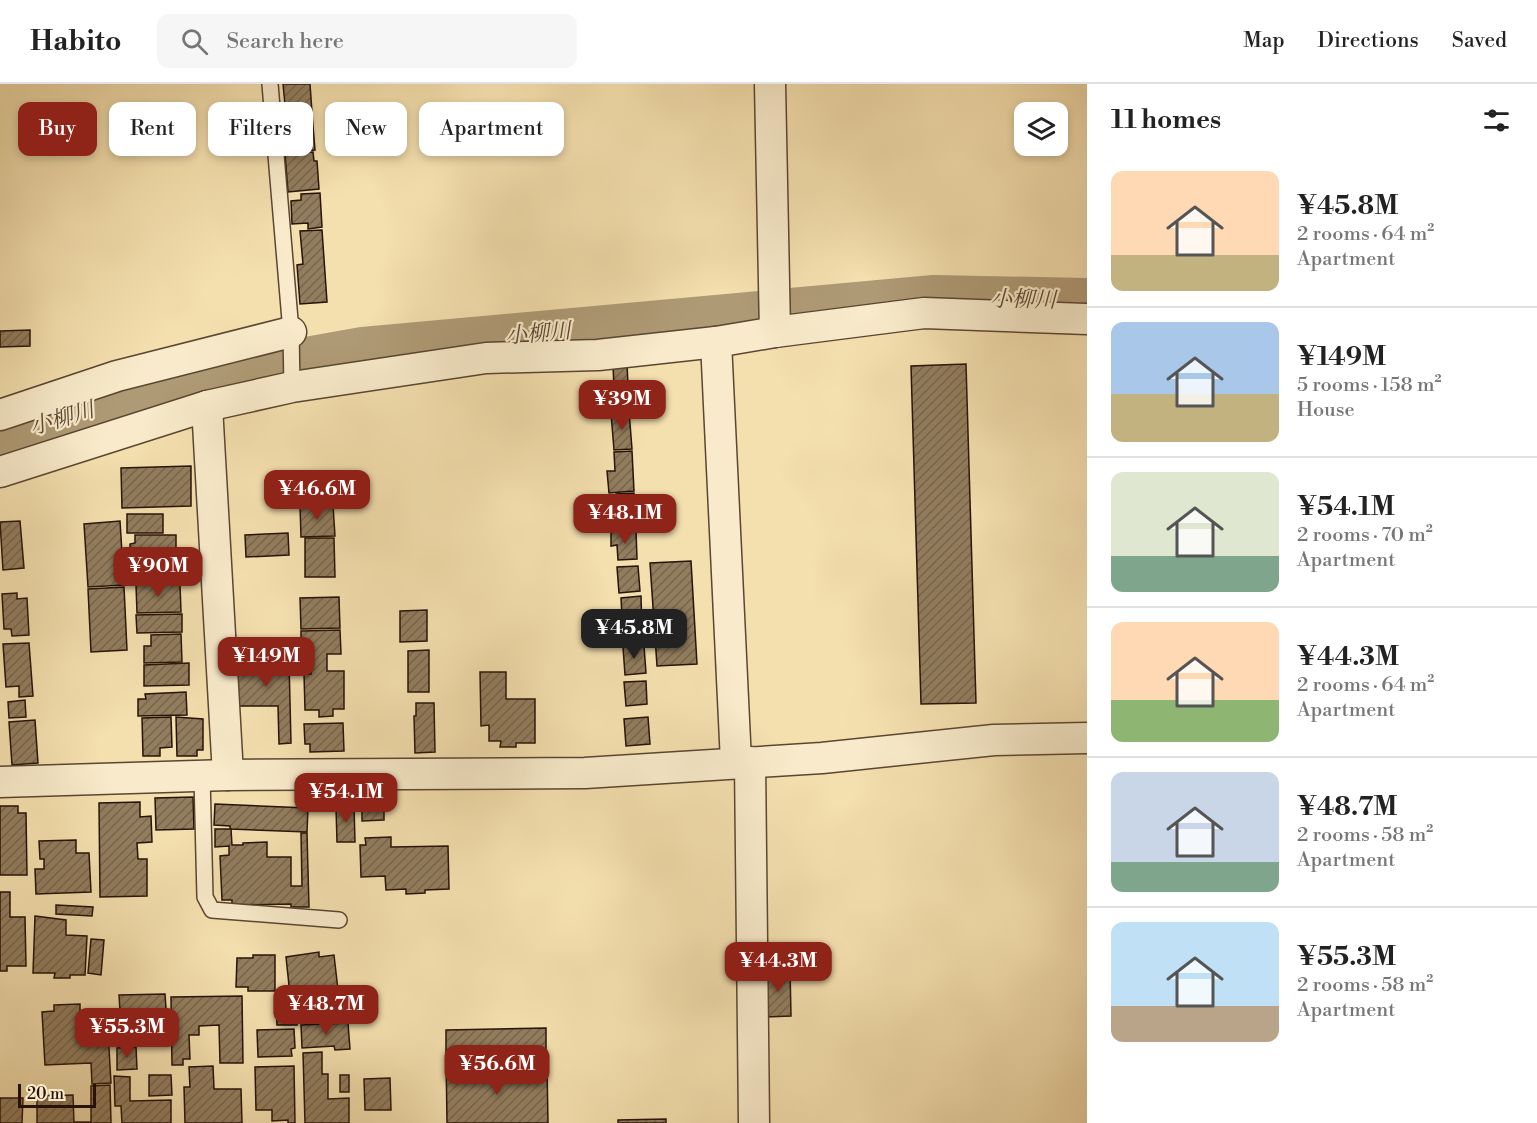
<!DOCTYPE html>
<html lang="en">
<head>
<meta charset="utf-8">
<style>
	body { margin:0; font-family:"Libre Bodoni","Noto Serif JP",serif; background:#f6f6f6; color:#222; height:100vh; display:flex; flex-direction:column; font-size:22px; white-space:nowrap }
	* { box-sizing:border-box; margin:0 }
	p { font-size:20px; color:#767676 }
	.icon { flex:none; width:33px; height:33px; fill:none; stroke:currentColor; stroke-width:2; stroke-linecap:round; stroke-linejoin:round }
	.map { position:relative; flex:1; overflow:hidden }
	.sheet { display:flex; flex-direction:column; background:#fff; width:450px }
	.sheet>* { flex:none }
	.hud { position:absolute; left:18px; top:18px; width:570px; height:54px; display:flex; gap:12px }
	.fabs { position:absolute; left:1014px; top:18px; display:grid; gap:12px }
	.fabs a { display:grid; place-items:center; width:54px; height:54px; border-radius:12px; background:#fff; box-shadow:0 3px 9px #0003; font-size:30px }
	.scale { position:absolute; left:18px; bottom:15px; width:78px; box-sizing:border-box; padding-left:6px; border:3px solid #271307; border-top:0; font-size:16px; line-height:21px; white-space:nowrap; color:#271307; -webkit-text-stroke:4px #f8eaca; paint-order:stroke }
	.price { position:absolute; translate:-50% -51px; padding:0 14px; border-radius:12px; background:#8f2418; color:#fff; font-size:20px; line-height:39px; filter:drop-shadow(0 2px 3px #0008) }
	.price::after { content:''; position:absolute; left:50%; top:36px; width:18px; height:14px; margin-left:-9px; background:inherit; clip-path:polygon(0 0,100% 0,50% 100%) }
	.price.active { background:#222; color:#fff }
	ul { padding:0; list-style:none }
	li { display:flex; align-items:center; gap:18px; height:150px; padding:0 24px }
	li+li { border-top:2px solid #e0e0e0 }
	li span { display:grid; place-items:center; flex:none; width:168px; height:120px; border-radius:12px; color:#555 }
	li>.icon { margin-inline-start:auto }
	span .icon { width:72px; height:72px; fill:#fffc; stroke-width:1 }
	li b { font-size:26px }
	h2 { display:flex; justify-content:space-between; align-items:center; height:72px; padding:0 24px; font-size:26px }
	.chip { padding:0 21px; border-radius:12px; background:#fff; box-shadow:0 3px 9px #0003; font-size:21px; line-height:54px }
	.chip.active { background:#8f2418; color:#fff }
	header { display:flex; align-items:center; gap:36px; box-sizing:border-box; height:84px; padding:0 30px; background:#fff; border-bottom:2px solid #e0e0e0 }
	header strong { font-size:28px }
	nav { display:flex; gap:33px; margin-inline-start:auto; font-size:21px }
	.search { width:420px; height:54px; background:#f6f6f6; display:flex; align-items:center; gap:15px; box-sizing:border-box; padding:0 21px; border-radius:12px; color:#767676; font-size:22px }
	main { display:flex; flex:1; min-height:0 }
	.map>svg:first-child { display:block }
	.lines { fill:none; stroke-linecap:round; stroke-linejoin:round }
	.river { stroke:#ae9a75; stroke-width:46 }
	.building { fill:url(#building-hatch); stroke:#271307; stroke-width:1.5 }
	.service-casing { stroke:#5a4631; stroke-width:18 }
	.minor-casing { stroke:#5a4631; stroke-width:33 }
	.service { stroke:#f8eaca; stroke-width:15 }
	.minor { stroke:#f8eaca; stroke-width:30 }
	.labels { text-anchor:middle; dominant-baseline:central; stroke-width:4.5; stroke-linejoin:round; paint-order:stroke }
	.water-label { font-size:22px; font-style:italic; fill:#5d4933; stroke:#f8eaca }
</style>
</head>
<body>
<header>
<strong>Habito</strong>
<div class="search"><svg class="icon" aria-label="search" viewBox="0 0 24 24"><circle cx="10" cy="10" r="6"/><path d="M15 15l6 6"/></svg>Search here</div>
<nav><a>Map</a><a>Directions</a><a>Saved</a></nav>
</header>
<main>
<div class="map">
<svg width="1087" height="1039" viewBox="0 0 1087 1039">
	<defs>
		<pattern id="building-hatch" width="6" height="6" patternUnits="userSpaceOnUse" patternTransform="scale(1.5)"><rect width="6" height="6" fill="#927d5e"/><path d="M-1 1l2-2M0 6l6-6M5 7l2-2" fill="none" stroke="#77654c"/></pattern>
	</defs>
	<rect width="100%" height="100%" fill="#f4dfae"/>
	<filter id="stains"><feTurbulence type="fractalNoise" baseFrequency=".00333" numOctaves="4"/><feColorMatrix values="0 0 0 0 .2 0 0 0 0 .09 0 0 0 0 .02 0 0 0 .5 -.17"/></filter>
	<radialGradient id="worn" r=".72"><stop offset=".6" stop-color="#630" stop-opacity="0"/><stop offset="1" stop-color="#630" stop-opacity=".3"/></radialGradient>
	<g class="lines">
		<polyline class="river" points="0,353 184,298 363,266 934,214 1087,217"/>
	</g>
	<g class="building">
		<polygon points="283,0 310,0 312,28 286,31"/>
		<polygon points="312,30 315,66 285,69 285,32"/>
		<polygon points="313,68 314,77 317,77 319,105 288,108 285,70"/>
		<polygon points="320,109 322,143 308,145 308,139 292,140 291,117 301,116 301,110"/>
		<polygon points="322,146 327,218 300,220 297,181 303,180 300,147"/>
		<polygon points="30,246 30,262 0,263 0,247"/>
		<polygon points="966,280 976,619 921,620 911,282"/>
		<polygon points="613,281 627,281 629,320 609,320 608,305 614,304"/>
		<polygon points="629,327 632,365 614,366 611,329"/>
		<polygon points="632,367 634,407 609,409 607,387 615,387 614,368"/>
		<polygon points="191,382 191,422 122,424 121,384"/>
		<polygon points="634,409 636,445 610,446 609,425 617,425 616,410"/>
		<polygon points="333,421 335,452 301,453 300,422"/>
		<rect x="127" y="430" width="36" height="19"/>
		<polygon points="20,437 24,484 3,486 0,438"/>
		<polygon points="120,437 124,501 88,503 84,440"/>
		<polygon points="636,447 637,475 618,476 617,461 611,462 611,448"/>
		<polygon points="288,449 289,471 246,473 245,451"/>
		<polygon points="135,451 176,451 176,473 130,473 130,460 135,459"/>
		<polygon points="305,454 334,454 335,493 305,493"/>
		<polygon points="691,477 697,580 657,582 650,479"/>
		<polygon points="183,478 184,498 136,499 135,479"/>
		<polygon points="638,482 640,507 619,509 617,483"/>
		<polygon points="180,500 181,528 137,529 136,501"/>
		<polygon points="124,503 127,566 91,568 88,505"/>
		<polygon points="17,509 17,515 27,514 29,551 12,552 11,545 4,545 2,510"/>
		<polygon points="641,512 642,550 623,550 621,514"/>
		<polygon points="339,513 340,544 301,545 300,514"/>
		<polygon points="427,526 427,557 400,558 400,527"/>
		<polygon points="182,530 182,548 137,549 136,531"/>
		<polygon points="340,546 341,570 327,570 327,587 344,587 344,625 333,625 333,632 319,633 319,626 305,626 304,590 311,590 310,570 301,570 301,547"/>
		<polygon points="181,550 182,578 144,579 144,562 151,562 151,551"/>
		<polygon points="29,559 33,612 19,613 19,602 6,603 3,560"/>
		<polygon points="644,562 646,589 625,591 623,563"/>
		<polygon points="429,566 429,608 408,608 408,567"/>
		<polygon points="268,568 268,577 289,577 291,659 279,660 278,622 237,622 236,572 250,572 250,569"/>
		<polygon points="189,579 189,601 144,602 144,581"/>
		<polygon points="480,588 506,588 506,615 535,615 535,659 516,659 516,663 500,663 501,657 489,657 489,641 481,642"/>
		<polygon points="646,597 647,620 626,622 624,598"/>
		<polygon points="186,608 187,631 138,632 138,615 146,615 145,610"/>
		<polygon points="25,616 26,633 9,634 8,618"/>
		<polygon points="416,619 434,619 435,668 415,669 414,632 416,632"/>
		<polygon points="171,633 172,663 160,664 160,672 143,672 142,634"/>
		<polygon points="176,633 203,635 203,666 197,666 197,672 177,672"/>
		<polygon points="648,633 650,660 626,662 624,635"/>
		<polygon points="35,636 38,679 12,681 9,638"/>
		<polygon points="343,639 344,667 310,668 310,660 305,660 304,640"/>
		<polygon points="193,713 194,745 156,746 155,714"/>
		<polygon points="140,718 140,733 151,732 152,758 137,759 138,775 147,775 147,812 100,813 99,719"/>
		<polygon points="215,720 308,724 307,748 230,745 230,742 214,741"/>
		<polygon points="384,721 384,736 362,737 362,722"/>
		<polygon points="0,722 18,722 18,729 26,729 27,791 0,791"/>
		<polygon points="354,722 355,758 337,758 336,723"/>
		<polygon points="215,745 231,745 232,761 243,761 243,759 267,758 267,773 291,773 291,802 302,802 301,749 307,749 309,823 291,823 291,820 232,821 232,816 222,816 220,772 229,771 229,762 215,763"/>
		<polygon points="391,753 391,763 448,762 449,805 425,806 425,809 406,810 406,805 386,806 385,792 361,793 360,761 366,761 365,754"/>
		<polygon points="76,756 76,769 89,769 91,808 36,810 35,785 44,785 44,775 40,775 39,757"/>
		<polygon points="0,808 10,808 10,833 25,833 26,882 7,882 7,887 0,887"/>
		<polygon points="56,821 93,823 92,832 56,830"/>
		<polygon points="35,832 66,836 66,851 87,852 85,891 70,891 70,894 54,894 55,889 33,889"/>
		<polygon points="91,855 104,856 101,891 88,889"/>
		<polygon points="319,868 319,873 334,871 338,906 290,911 286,873"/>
		<polygon points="253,871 275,871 275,907 248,907 248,903 236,903 237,874 253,874"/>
		<polygon points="790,885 791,932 766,933 764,886"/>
		<polygon points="165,910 166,925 120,927 119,911"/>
		<polygon points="242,912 243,979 220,979 219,941 199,942 199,951 189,951 190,975 183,975 183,981 172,981 171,913"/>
		<polygon points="344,916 345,935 301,937 300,917"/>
		<polygon points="296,918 297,941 277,941 276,919"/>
		<polygon points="80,920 80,931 107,930 111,999 92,1000 91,979 45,981 42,928 54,927 54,921"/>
		<polygon points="158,939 158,961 114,962 114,940"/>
		<polygon points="348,939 350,965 335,966 334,962 302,964 301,941"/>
		<polygon points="546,944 546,972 516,972 516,967 446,969 446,946"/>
		<polygon points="294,945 295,964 291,965 292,972 258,973 257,946"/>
		<polygon points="136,963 137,985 117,986 117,964"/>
		<polygon points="322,968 322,990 328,990 328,1015 349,1014 349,1039 305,1039 303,969"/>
		<polygon points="460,970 460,999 485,999 485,985 502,984 503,998 524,998 523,974 533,974 533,982 547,982 548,1039 447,1039 446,971"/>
		<polygon points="213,982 214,1005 241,1005 242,1039 185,1039 184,1003 190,1003 189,983"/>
		<polygon points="294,982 295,1039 288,1039 288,1036 272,1037 272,1026 256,1026 255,983"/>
		<polygon points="149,991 171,991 172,1011 149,1012"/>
		<rect x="340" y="991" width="9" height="17"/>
		<polygon points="114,992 130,993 130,1017 171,1016 171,1039 122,1039 121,1022 115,1022"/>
		<polygon points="390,994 391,1026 365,1026 364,995"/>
		<polygon points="110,1001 111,1039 37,1039 37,1012 73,1011 74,1038 91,1038 91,1002"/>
		<polygon points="0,1014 23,1014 22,1039 0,1039"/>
		<polygon points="666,1035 666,1039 618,1039 618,1036"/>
	</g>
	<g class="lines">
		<g class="service-casing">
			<g id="service">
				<polyline points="270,0 291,248 292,303"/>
				<polyline points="202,693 205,813 212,826 339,836"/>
			</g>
		</g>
		<g class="minor-casing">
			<g id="minor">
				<polyline points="770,0 775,248"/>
				<polyline points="716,258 736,678"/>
				<polyline points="207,322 228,691"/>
				<polyline points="0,331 117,292 291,248"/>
				<polyline points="0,388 207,322 292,303 486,274 598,271 716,258 775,248 924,229 1087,235"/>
				<polyline points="750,678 754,1039"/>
				<polyline points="0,698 228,691 585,689 822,674 994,656 1087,654"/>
			</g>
		</g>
		<use href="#service" class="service"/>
		<use href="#minor" class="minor"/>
	</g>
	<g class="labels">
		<g class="water-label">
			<text transform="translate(1023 216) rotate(1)">小柳川</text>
			<text transform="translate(538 250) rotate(-5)">小柳川</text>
			<text transform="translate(62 335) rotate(-17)">小柳川</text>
		</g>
	</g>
	<rect width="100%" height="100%" filter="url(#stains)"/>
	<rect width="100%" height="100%" fill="url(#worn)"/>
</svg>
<div class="fabs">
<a><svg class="icon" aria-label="layers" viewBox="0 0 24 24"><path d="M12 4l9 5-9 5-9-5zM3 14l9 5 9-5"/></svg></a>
</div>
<div class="scale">20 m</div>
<b class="price" style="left:622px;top:347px">¥39M</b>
<b class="price" style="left:317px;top:437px">¥46.6M</b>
<b class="price" style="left:625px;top:461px">¥48.1M</b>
<b class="price" style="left:158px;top:514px">¥90M</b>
<b class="price active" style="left:634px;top:576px">¥45.8M</b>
<b class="price" style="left:266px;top:604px">¥149M</b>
<b class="price" style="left:346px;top:740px">¥54.1M</b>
<b class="price" style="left:778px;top:909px">¥44.3M</b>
<b class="price" style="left:326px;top:952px">¥48.7M</b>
<b class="price" style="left:127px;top:975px">¥55.3M</b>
<b class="price" style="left:497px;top:1012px">¥56.6M</b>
<div class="hud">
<a class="chip active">Buy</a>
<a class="chip">Rent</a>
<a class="chip">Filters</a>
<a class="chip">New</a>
<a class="chip">Apartment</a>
</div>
</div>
<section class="sheet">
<h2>11 homes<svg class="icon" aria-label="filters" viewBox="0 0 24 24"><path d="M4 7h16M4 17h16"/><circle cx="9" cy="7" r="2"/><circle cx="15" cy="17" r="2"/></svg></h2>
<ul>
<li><span style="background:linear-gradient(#ffd9b3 70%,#c2b280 0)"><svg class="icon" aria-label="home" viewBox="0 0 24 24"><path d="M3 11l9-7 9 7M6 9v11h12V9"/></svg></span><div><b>¥45.8M</b><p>2 rooms · 64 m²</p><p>Apartment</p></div></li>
<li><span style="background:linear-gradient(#a9c7e8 60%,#c2b280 0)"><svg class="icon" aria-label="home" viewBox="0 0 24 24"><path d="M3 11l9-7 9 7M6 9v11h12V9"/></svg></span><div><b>¥149M</b><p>5 rooms · 158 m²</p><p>House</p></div></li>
<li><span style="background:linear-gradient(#dfe7d0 70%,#7fa58c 0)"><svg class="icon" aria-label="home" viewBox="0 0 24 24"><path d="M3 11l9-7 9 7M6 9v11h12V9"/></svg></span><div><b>¥54.1M</b><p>2 rooms · 70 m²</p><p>Apartment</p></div></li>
<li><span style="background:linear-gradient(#ffd9b3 65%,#8fb573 0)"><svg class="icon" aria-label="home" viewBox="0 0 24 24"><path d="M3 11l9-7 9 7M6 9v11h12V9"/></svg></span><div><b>¥44.3M</b><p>2 rooms · 64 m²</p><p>Apartment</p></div></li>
<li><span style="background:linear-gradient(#c9d6e8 75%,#7fa58c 0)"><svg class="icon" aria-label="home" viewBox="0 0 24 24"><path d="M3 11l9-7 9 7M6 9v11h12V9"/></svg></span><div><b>¥48.7M</b><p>2 rooms · 58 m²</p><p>Apartment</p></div></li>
<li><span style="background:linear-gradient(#bfe0f5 70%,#b9a48a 0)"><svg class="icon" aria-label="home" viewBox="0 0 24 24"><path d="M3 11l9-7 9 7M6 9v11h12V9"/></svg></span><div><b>¥55.3M</b><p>2 rooms · 58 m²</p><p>Apartment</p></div></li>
</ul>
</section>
</main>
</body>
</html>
